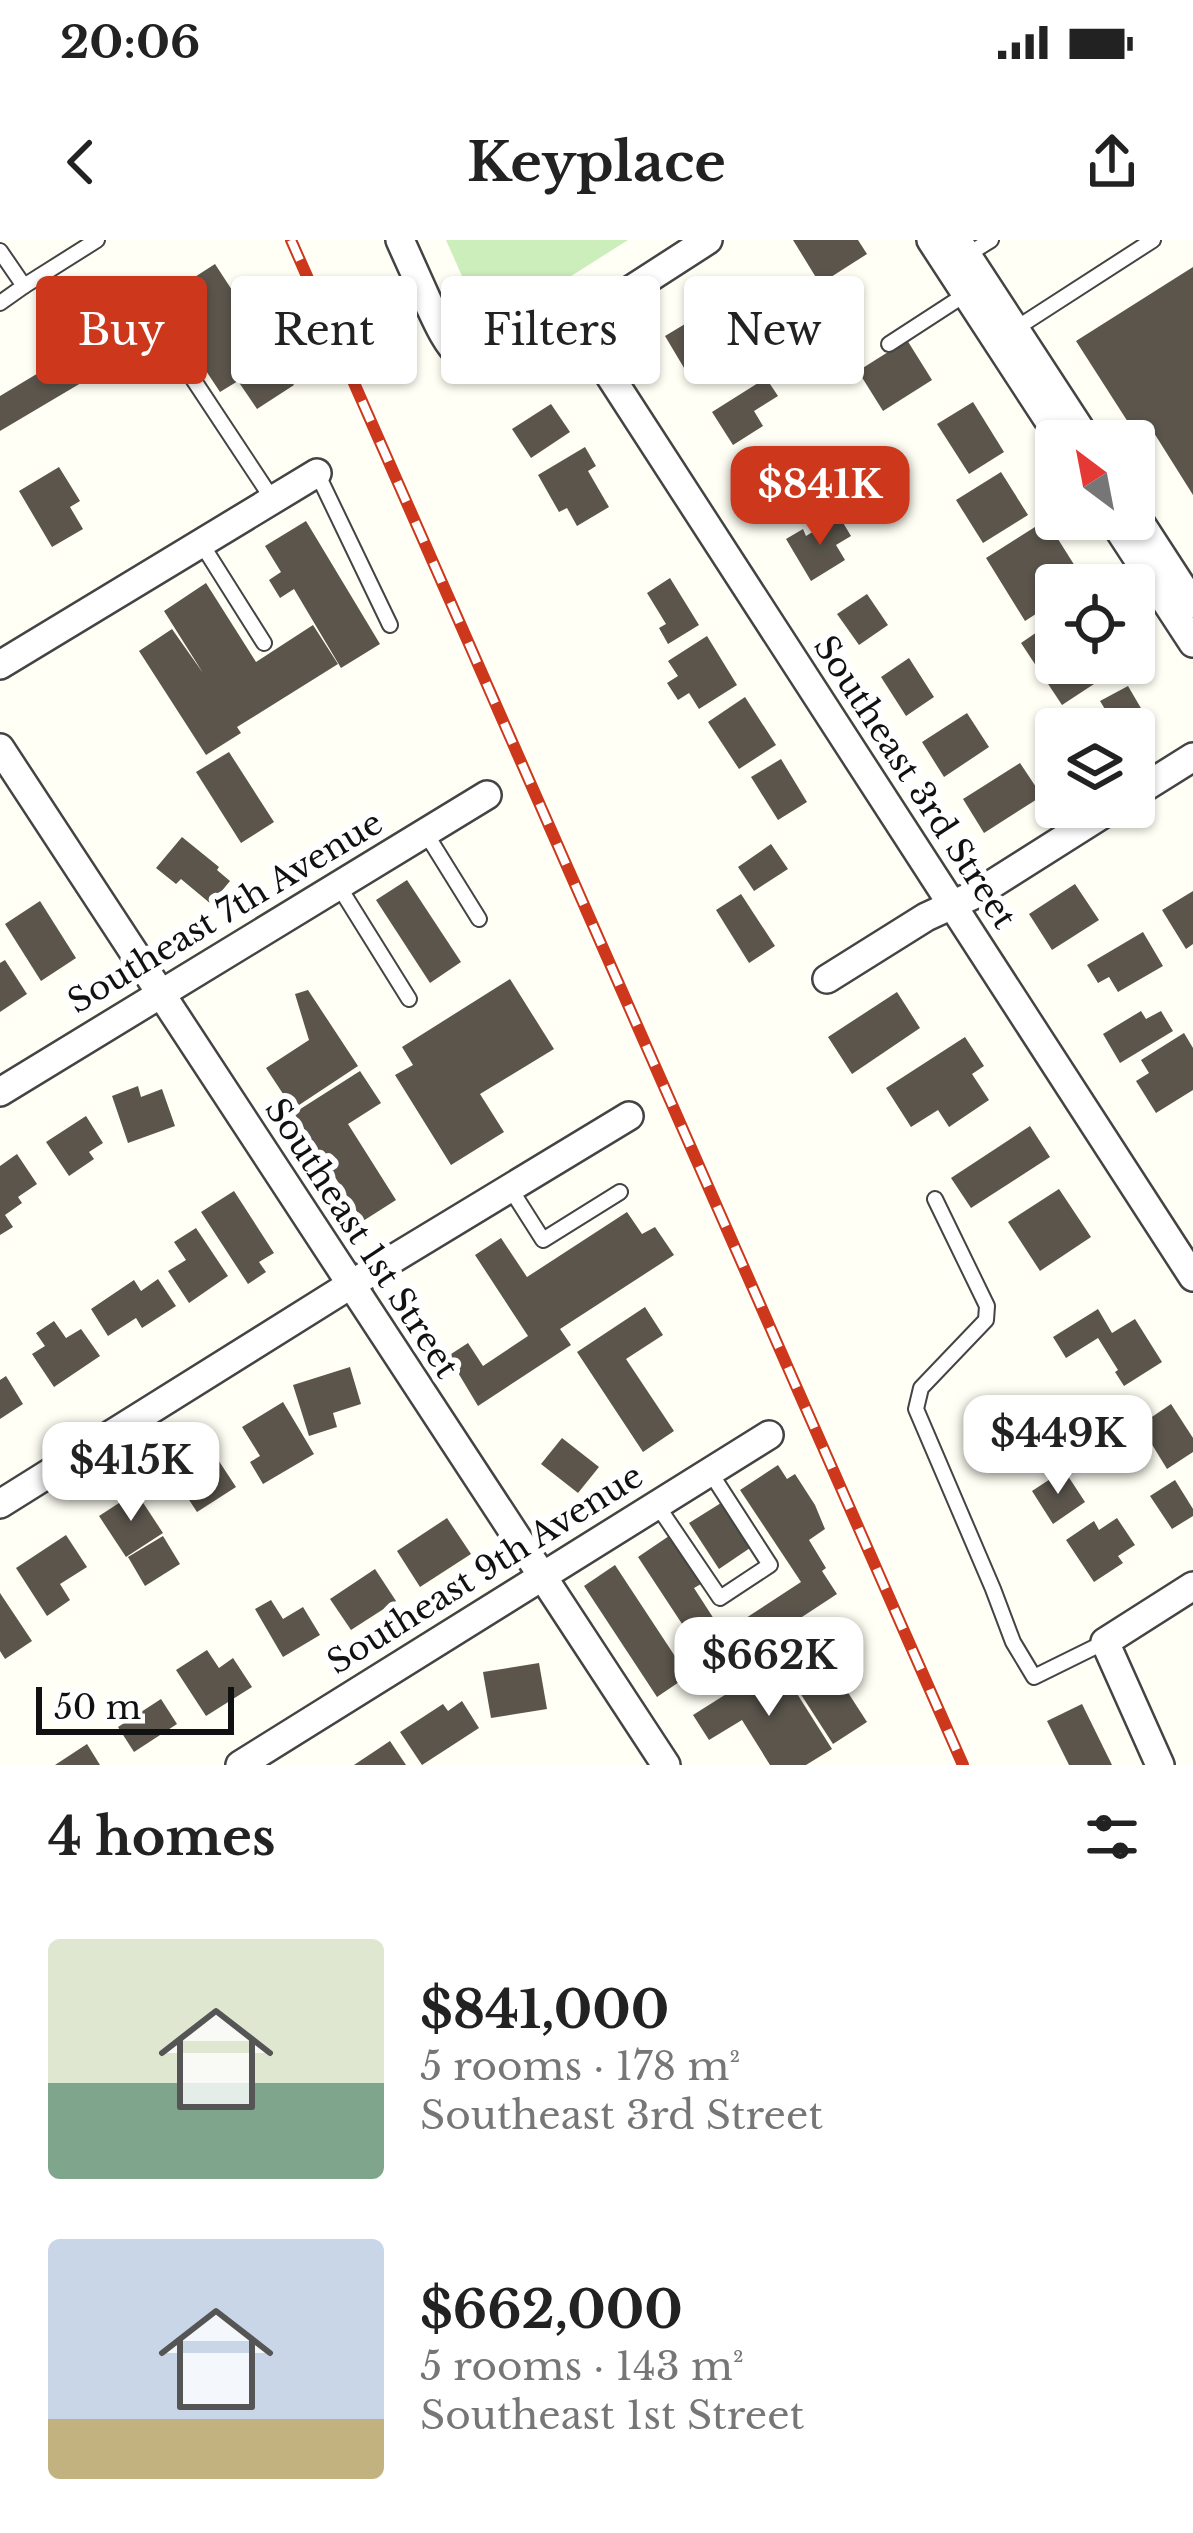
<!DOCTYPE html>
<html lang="en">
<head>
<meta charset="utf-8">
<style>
	body { margin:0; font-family:"Libre Baskerville",serif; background:#f6f6f6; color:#222; height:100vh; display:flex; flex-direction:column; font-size:45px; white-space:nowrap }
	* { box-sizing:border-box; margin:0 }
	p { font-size:39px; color:#767676 }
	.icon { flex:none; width:66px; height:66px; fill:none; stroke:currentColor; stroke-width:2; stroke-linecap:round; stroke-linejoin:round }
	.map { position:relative; height:1525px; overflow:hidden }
	.panel { display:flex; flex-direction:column; background:#fff; flex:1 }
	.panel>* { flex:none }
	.banner { position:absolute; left:36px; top:36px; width:1122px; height:108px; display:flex; gap:24px }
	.needle { width:78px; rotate:328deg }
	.controls { position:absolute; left:1035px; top:180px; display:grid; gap:24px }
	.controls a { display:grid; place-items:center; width:120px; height:120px; border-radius:12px; background:#fff; box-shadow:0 3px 9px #0004; font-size:60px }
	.scale { position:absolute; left:36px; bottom:30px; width:198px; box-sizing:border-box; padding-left:12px; border:6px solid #111; border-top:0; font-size:33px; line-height:42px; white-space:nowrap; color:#111; -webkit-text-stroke:9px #fff; paint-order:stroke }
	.price { position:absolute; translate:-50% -102px; padding:0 27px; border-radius:24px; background:#fff; color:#222; font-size:39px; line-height:78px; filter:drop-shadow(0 3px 6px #0008) }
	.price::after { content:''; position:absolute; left:50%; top:72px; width:36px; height:27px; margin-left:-18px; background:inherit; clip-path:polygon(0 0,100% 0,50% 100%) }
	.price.selected { background:#cd381d; color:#fff }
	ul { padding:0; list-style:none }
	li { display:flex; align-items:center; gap:36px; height:300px; padding:0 48px }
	li span { display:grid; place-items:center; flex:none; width:336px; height:240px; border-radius:12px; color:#555 }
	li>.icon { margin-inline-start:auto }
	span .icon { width:144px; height:144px; fill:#fffc; stroke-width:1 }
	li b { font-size:51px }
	h2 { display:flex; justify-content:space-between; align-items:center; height:144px; padding:0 48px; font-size:51px }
	.chip { padding:0 42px; border-radius:12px; background:#fff; box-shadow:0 3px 9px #0004; font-size:42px; line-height:108px }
	.chip.selected { background:#cd381d; color:#fff }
	.status { display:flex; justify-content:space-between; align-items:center; height:84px; padding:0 60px; background:#fff; direction:ltr }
	.status svg { height:33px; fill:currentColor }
	header { display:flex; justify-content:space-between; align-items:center; height:156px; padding:0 48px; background:#fff; font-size:54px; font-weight:700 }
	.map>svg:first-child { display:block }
	.green { fill:#cbeeba }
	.building { fill:#5b554c }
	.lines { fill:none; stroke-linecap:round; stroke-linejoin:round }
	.service-casing { stroke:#444; stroke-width:18 }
	.minor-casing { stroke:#444; stroke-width:32 }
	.service { stroke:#fff; stroke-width:14 }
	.minor { stroke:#fff; stroke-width:27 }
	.rail-casing { stroke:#cd381d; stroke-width:12 }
	.rail { stroke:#fff; stroke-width:8; stroke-dasharray:22; stroke-linecap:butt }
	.labels { text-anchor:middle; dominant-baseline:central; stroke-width:12; stroke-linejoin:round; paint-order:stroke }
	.street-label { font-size:33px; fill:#111; stroke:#fff }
</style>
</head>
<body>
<div class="status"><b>20:06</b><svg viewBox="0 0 49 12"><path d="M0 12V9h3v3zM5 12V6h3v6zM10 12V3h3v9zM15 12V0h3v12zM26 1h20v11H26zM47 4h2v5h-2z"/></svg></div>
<header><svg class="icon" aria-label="back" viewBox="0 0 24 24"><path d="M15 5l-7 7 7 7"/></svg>Keyplace<svg class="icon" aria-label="share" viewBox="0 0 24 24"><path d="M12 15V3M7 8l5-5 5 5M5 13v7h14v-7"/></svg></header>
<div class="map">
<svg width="1193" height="1525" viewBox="0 0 1193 1525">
	<rect width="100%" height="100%" fill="#fffff5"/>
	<polygon class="green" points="446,0 628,0 486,90"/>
	<g class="building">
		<polygon points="793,0 858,0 867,14 820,44"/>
		<polygon points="215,24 294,145 257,169 238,141 220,152 159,60"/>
		<polygon points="1193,27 1193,255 1149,185 1135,193 1076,101"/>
		<polygon points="724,52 749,94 734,103 727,91 719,96 701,66"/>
		<polygon points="704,81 726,116 690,138 665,96 685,84 689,90"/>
		<polygon points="907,100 932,140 883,171 858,131"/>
		<polygon points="65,117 81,143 0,191 0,156"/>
		<polygon points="766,138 778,156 754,171 763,186 733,205 712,172"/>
		<polygon points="973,162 1004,212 969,234 937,184"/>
		<polygon points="551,164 570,192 531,218 512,189"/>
		<polygon points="585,207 596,226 588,231 609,267 577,286 567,268 559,272 538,235"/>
		<polygon points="796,210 817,243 772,273 742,227 764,214 771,226"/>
		<polygon points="59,227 80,261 70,267 83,289 52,307 19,251"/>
		<polygon points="1001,232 1028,275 983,303 956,260"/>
		<polygon points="839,276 851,296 836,305 845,320 811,341 786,299 803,289 806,296"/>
		<polygon points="1046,280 1085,342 1081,345 1056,345 1056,361 1025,381 986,318"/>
		<polygon points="306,281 380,404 341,428 294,349 280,358 269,340 281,332 265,306"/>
		<polygon points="670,338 699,385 668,404 659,388 666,384 647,353"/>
		<polygon points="206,343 256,422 313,385 338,424 237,487 241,493 206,515 139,411 172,389 203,433 164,371"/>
		<polygon points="867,354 888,385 859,405 837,374"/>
		<polygon points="1056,379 1056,423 1126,423 1062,465 1021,403"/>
		<polygon points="707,396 737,445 699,469 689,453 678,460 667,443 678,436 668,421"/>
		<polygon points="909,418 934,457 906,476 881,437"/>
		<polygon points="1128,446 1152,487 1134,500 1134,489 1117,489 1100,461"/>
		<polygon points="745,457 776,505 739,529 708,482"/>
		<polygon points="967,473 989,507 944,537 922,502"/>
		<polygon points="229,512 274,582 241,603 196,532"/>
		<polygon points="781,519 807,562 778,580 751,537"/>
		<polygon points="1020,523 1042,556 984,593 963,559"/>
		<polygon points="182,597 219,627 217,630 230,641 211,664 181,639 176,644 156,628"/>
		<polygon points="771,604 788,629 754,651 738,627"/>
		<polygon points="407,640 461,722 430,743 376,660"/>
		<polygon points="1075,644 1099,680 1052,710 1029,674"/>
		<polygon points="1193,651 1193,704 1186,709 1162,670"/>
		<polygon points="741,654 775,706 749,723 716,670"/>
		<polygon points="40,661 76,718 41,741 5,684"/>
		<polygon points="1143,692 1163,726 1118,752 1109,737 1098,743 1087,725"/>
		<polygon points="5,720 27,754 0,772 0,723"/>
		<polygon points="510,739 554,809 480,854 504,892 451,925 395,835 413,825 402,807"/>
		<polygon points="308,750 358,826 293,869 266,828 309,800 295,754"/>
		<polygon points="897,752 920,788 852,834 828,797"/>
		<polygon points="1141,771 1146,779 1161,771 1173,791 1120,823 1103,794"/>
		<polygon points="1184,793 1193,808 1193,850 1156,873 1136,841 1149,833 1141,820"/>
		<polygon points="965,797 984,826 972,834 989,860 949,887 938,870 911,887 886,848"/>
		<polygon points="360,831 381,863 348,884 396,960 363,981 294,873"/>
		<polygon points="138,846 141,857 162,849 175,886 128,903 112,856"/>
		<polygon points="86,876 103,903 89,912 94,919 69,936 46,902"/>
		<polygon points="1030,886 1050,917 971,968 951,938"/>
		<polygon points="17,914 37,944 18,957 22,963 5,975 13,987 0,995 0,926"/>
		<polygon points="1059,949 1091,997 1040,1031 1008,982"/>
		<polygon points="234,951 274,1013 259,1022 266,1032 248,1044 201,972"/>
		<polygon points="627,972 642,994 655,987 674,1015 560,1089 571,1105 478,1166 448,1116 468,1103 483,1126 528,1096 475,1015 501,998 527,1037"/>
		<polygon points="196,988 228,1036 189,1063 168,1031 186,1020 174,1002"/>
		<polygon points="158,1039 176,1066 142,1088 136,1078 108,1096 91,1069 134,1040 141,1051"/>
		<polygon points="645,1067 663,1095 626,1119 674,1191 643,1212 577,1112"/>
		<polygon points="1098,1069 1112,1093 1135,1079 1162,1122 1124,1146 1115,1132 1118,1130 1098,1098 1066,1118 1053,1097"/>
		<polygon points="54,1081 66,1098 81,1089 100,1116 54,1147 32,1114 45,1106 36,1093"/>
		<polygon points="350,1127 361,1164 333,1173 337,1187 309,1196 293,1145"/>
		<polygon points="6,1136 23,1164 0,1179 0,1140"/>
		<polygon points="1055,1157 1072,1186 1047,1201 1030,1170"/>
		<polygon points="283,1162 314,1214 263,1244 250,1222 260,1216 242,1187"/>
		<polygon points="1171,1164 1193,1198 1193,1212 1167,1229 1140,1185"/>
		<polygon points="562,1198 599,1227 578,1253 541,1224"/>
		<polygon points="209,1206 236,1247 197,1272 170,1231"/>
		<polygon points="778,1225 787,1239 795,1234 815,1265 825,1289 809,1300 826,1328 822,1331 837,1354 715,1434 638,1317 669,1296 701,1344 694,1348 723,1393 801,1342 740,1250"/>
		<polygon points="1064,1230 1085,1262 1053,1284 1032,1251"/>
		<polygon points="1175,1240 1193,1269 1193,1276 1172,1289 1150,1256"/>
		<polygon points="136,1252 163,1293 126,1317 99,1276"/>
		<polygon points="721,1263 750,1308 719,1329 689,1283"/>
		<polygon points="447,1278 471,1314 420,1347 397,1311"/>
		<polygon points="1117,1278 1135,1305 1118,1316 1123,1323 1094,1342 1066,1300 1094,1281 1099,1290"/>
		<polygon points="66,1295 87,1327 60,1344 70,1360 47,1376 16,1328"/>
		<polygon points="163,1296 180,1324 145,1346 128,1317"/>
		<polygon points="615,1325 688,1436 657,1457 584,1346"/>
		<polygon points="375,1329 396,1361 351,1390 330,1359"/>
		<polygon points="0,1353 32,1401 5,1419 0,1411"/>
		<polygon points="271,1360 283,1379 303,1367 320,1395 283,1417 255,1369"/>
		<polygon points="803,1383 867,1482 833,1504 769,1405"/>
		<polygon points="207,1410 219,1428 233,1418 252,1447 206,1476 176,1430"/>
		<polygon points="777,1422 832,1509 806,1525 770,1525 742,1480 709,1500 693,1475"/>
		<polygon points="539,1423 547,1469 491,1478 483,1432"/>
		<polygon points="161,1459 177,1484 134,1512 118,1487"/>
		<polygon points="462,1461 479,1488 422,1525 400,1492 443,1464 448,1471"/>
		<polygon points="1082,1464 1112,1525 1069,1525 1047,1481"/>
		<polygon points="390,1501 406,1525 354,1525"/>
		<polygon points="87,1504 100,1525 55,1525"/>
	</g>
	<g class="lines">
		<g class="service-casing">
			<g id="service">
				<polyline points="0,11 24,46 0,63"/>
				<polyline points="967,15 991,0"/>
				<polyline points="24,46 97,0"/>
				<polyline points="150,74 273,260"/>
				<polyline points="1015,89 1153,0"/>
				<polyline points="889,104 966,54"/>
				<polyline points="317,233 390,385"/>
				<polyline points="201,303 264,403"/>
				<polyline points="425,592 479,679"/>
				<polyline points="338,645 409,759"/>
				<polyline points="510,948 543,1000 620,952"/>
				<polyline points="935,959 987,1066 986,1080 921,1148 916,1169 993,1349 1013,1402 1034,1437 1105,1402"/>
				<polyline points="657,1265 720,1358 770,1325 710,1232"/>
			</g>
		</g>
		<g class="minor-casing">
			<g id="minor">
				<path d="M400,0C409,20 418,40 427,60C448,106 464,144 522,120L708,0"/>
				<polyline points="931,0 1062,201"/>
				<polyline points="957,0 1088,201"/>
				<polyline points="577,85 1193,1037"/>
				<polyline points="1134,273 1193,364"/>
				<polyline points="1112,279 1193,403"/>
				<polyline points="0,425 317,233"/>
				<polyline points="0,508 666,1525"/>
				<polyline points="1134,554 1193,517"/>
				<polyline points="827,739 926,677 978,653 1114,567"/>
				<polyline points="0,852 487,555"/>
				<polyline points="0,1264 350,1045 629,876"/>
				<polyline points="240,1525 769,1195"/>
				<polyline points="1160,1525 1105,1402 1193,1346"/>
			</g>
		</g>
		<use href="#service" class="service"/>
		<use href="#minor" class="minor"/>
		<g class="rail-casing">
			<polyline id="rail" points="291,0 963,1525"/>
		</g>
		<use href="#rail" class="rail"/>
	</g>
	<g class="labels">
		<g class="street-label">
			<text transform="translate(915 542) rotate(57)">Southeast 3rd Street</text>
			<text transform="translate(225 672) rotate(-31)">Southeast 7th Avenue</text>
			<text transform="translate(362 998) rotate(57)">Southeast 1st Street</text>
			<text transform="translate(485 1329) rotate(-32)">Southeast 9th Avenue</text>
		</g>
	</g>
</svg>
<div class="controls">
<a><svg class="needle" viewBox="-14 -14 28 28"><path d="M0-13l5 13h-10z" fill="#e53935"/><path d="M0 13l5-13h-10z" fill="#767676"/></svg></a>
<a><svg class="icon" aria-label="locate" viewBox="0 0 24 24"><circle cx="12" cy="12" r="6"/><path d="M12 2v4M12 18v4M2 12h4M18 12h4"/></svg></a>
<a><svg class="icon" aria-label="layers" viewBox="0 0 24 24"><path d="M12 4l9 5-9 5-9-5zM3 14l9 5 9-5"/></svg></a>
</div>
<div class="scale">50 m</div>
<b class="price selected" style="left:820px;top:308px">$841K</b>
<b class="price" style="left:1058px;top:1257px">$449K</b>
<b class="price" style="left:131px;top:1284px">$415K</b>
<b class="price" style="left:769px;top:1479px">$662K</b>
<div class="banner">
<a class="chip selected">Buy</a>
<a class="chip">Rent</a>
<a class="chip">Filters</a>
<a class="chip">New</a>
</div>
</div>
<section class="panel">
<h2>4 homes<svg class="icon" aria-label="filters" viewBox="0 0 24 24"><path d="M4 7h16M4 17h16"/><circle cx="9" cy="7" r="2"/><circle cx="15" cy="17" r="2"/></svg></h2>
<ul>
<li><span style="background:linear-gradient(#dfe7d0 60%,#7fa58c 0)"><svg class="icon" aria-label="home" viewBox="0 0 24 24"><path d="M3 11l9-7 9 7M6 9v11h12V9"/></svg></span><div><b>$841,000</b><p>5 rooms · 178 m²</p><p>Southeast 3rd Street</p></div></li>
<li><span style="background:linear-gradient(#c9d6e8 75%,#c2b280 0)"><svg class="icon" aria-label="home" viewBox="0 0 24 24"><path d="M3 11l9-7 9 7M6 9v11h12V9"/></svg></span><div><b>$662,000</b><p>5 rooms · 143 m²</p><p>Southeast 1st Street</p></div></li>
</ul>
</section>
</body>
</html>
